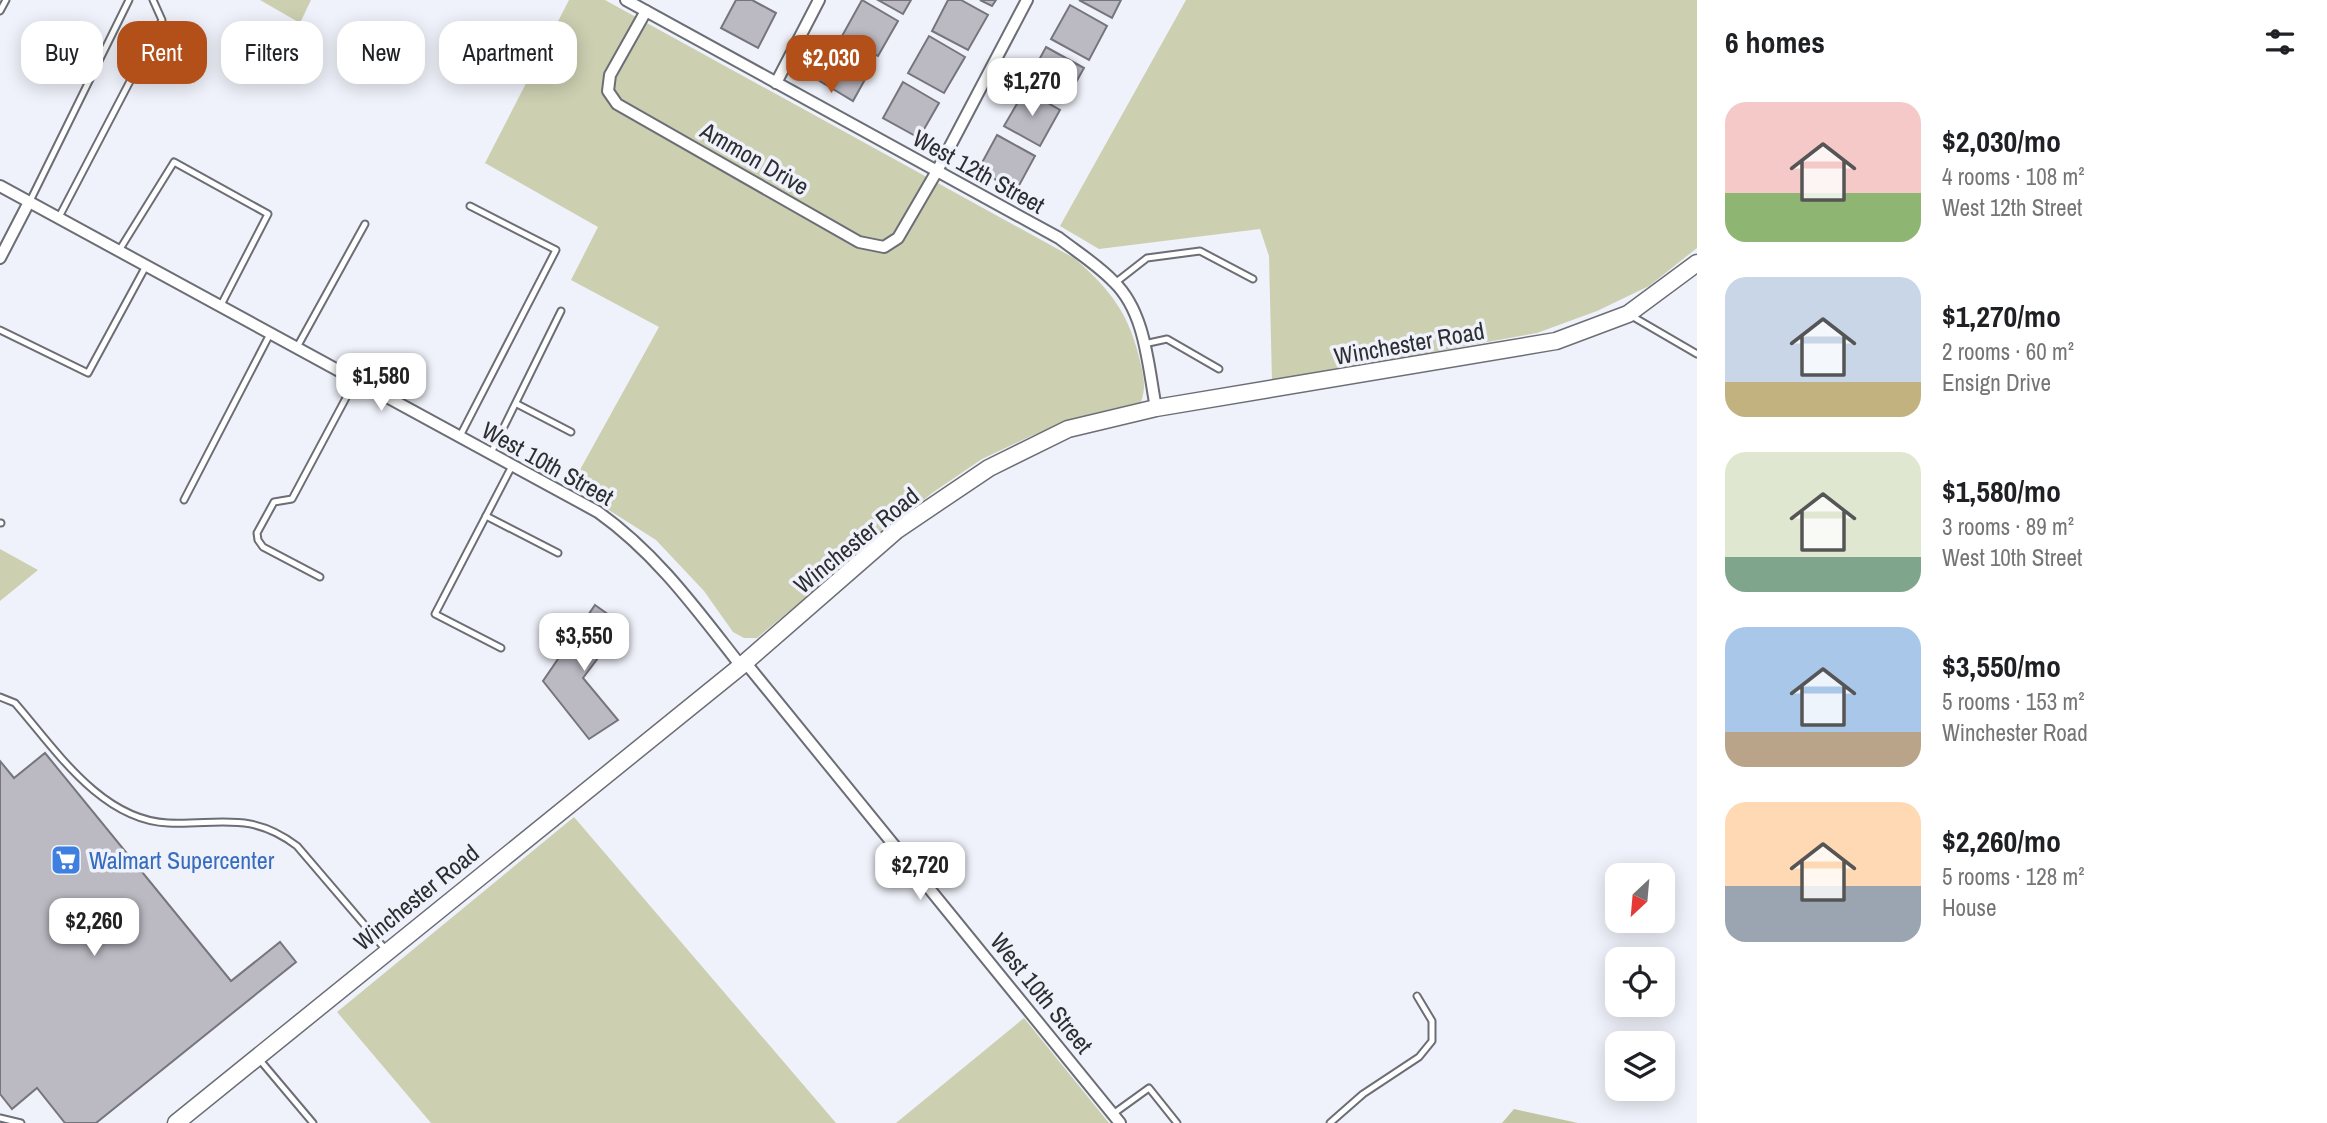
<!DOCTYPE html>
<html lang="en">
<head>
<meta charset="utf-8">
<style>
	body { margin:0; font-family:"Archivo Narrow",sans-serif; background:#f2f2f2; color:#202124; height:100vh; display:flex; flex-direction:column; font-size:26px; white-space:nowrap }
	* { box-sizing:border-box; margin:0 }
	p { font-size:23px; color:#757577 }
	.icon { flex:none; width:38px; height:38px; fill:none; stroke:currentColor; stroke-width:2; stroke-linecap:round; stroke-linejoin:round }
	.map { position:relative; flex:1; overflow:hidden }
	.side { display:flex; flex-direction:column; background:#fff; width:630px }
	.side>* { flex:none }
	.banner { position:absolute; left:21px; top:21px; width:665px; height:63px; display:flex; gap:14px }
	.needle { width:46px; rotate:206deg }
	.controls { position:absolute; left:1605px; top:863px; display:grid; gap:14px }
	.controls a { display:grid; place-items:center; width:70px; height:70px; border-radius:14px; background:#fff; box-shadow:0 4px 18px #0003; font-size:35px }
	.price { position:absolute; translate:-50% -60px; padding:0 16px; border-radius:14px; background:#fff; color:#222; font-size:23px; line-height:46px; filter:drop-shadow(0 2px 4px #0008) }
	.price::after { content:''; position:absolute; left:50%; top:42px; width:21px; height:16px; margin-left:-10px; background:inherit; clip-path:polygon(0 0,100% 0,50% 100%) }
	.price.selected { background:#b3501a; color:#fff }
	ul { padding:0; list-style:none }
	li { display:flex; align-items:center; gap:21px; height:175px; padding:0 28px }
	li span { display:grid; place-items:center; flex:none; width:196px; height:140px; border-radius:21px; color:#555 }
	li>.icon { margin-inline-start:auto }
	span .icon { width:84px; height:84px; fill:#fffc; stroke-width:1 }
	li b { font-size:30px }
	h2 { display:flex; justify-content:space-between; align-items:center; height:84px; padding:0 28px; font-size:30px }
	.pill { padding:0 24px; border-radius:21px; background:#fff; box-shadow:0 4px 18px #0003; font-size:24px; line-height:63px }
	.pill.selected { background:#b3501a; color:#fff }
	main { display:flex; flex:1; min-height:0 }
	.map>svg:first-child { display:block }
	.green { fill:#cdcfb1 }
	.forest { fill:#c2c5a3 }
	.building { fill:#bbbac3; stroke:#76757d; stroke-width:2 }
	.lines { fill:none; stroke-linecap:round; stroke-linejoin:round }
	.lane-casing { stroke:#6b6e75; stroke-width:9 }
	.street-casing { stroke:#6b6e75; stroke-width:14 }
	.secondary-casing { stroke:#6b6e75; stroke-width:19 }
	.lane { stroke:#fff; stroke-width:5 }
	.street { stroke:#fff; stroke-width:10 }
	.secondary { stroke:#fff; stroke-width:16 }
	.labels { text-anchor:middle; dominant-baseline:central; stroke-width:7; stroke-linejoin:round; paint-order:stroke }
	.street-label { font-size:24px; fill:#2d2e31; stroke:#eff2fa }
	.shop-label { font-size:24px; fill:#366cbe; stroke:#eff2fa; text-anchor:start }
</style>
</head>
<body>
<main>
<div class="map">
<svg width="1697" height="1123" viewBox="0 0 1697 1123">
	<rect width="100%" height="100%" fill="#eff2fa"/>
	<g class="green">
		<polygon points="260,0 311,0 300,23"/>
		<path d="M569,0H605L1074,258C1112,291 1130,315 1141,365C1144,379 1146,388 1141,402L1088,415L1031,436L982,459L932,493L757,638H744L733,632L704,591L656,540L571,486L659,327L571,280L598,227L485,163Z"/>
		<polygon points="1186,0 1697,0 1697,248 1649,286 1597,311 1537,333 1272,381 1269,256 1260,229 1099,249 1060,226"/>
		<polygon points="0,549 38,570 0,601"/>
		<polygon points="574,817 836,1123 431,1123 337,1012"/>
		<polygon points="1024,1018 1109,1123 896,1123"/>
	</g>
	<polygon class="forest" points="1514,1109 1578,1123 1502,1123"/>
	<g class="building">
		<polygon points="736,0 752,0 776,13 758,48 721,28"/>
		<polygon points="862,0 898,21 878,56 842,36"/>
		<polygon points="878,0 911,0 903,14"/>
		<polygon points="948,0 961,0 988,15 968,50 932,31"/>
		<polygon points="980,0 996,0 992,6"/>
		<polygon points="1079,0 1121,0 1112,18"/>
		<polygon points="1070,5 1107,26 1089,60 1051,39"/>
		<polygon points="929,36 965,57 944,93 908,73"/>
		<polygon points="838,45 873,65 853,101 818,80"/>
		<polygon points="1046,47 1084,68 1065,102 1027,82"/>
		<polygon points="903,82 939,103 919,138 883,118"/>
		<polygon points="1025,90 1060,110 1040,146 1004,126"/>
		<polygon points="997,135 1035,156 1016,191 978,170"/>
		<polygon points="595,605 623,625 583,678 618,720 589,739 543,681"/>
		<polygon points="45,753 231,981 280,942 296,962 96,1123 65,1123 37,1088 12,1109 0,1094 0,761 14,778"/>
	</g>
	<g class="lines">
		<g class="lane-casing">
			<g id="lane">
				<polyline points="0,11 6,0"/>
				<polyline points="30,201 129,0"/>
				<polyline points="59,217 162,20 153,0"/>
				<polyline points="120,249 174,162 268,214 221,305"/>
				<polyline points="1115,283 1147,258 1200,251 1253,279"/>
				<polyline points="1630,315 1697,354"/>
				<polyline points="0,330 88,373 146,266"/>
				<polyline points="1144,344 1167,339 1219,369"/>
				<polyline points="296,349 365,224"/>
				<polyline points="517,404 571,432"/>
				<polyline points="459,438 556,250 470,206"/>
				<polyline points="490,455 561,311"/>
				<polyline points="184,500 270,334"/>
				<polyline points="486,516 558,553"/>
				<polyline points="0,523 1,523"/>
				<polyline points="320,577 263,547 258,540 257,533 274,502 292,499 355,381"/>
				<polyline points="501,648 435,614 512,466"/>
				<path d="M0,697L15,703C55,749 101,820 168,823C220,825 251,811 297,846L386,950"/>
				<polyline points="259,1059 313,1123"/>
				<polyline points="1113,1114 1149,1088 1177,1123"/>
				<polyline points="0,1118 21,1123"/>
				<polyline points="1330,1123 1363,1094 1419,1057 1432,1041 1432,1021 1417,996"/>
			</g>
		</g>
		<g class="street-casing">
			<g id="street">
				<path d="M626,0L1059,238C1077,252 1098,265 1114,282C1146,313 1148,367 1156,408"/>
				<polyline points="646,11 610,75 608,91 617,104 859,242 884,247 898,238 937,171 1027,0"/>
				<polyline points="776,83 819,0"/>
				<path d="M0,186L598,512C657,554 697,610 741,666"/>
				<polyline points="0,258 29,202"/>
				<polyline points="745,662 1120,1123"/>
			</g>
		</g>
		<g class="secondary-casing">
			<polyline id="secondary" points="176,1123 741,666 897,530 989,468 1068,429 1156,408 1556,341 1628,314 1697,263"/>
		</g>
		<use href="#lane" class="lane"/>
		<use href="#street" class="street"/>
		<use href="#secondary" class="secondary"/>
	</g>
	<defs>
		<g id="supermarket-square" transform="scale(1.575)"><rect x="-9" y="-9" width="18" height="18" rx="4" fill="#3f7fe0" stroke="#eff2fa"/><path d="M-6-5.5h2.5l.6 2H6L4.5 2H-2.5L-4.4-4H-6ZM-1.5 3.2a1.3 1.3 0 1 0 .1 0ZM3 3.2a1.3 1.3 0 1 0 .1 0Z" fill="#fff"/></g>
	</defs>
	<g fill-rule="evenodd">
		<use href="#supermarket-square" x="66" y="860"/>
	</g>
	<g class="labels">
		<g class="street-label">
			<text transform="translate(755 158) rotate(30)">Ammon Drive</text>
			<text transform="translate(979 171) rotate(29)">West 12th Street</text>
			<text transform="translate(1409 343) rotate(-10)">Winchester Road</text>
			<text transform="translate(548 463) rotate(29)">West 10th Street</text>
			<text transform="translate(856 540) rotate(-39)">Winchester Road</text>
			<text transform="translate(416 897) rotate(-39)">Winchester Road</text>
			<text transform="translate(1042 993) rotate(51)">West 10th Street</text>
		</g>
		<g class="shop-label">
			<text x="89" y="860">Walmart Supercenter</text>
		</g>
	</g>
</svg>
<div class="controls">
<a><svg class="needle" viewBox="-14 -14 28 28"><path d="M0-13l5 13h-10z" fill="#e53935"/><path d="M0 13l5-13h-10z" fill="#757577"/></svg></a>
<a><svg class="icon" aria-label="locate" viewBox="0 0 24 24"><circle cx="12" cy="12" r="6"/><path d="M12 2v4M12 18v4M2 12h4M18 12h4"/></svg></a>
<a><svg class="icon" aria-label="layers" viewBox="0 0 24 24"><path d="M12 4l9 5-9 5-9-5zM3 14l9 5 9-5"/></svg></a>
</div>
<b class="price selected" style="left:831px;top:95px">$2,030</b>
<b class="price" style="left:1032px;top:118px">$1,270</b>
<b class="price" style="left:381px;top:413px">$1,580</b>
<b class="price" style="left:584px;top:673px">$3,550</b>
<b class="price" style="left:920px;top:902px">$2,720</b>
<b class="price" style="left:94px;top:958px">$2,260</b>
<div class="banner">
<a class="pill">Buy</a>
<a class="pill selected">Rent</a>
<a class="pill">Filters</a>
<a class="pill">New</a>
<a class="pill">Apartment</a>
</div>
</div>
<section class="side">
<h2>6 homes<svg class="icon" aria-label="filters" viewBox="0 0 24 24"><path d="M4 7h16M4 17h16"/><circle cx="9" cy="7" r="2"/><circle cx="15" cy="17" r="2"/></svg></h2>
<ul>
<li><span style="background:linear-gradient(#f6c9c9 65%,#8fb573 0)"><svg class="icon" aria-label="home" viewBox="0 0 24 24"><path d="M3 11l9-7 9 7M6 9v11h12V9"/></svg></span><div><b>$2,030/mo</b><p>4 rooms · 108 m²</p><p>West 12th Street</p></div></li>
<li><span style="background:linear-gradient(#c9d6e8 75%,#c2b280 0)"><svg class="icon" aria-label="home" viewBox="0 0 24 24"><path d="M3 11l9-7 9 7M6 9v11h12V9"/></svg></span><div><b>$1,270/mo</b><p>2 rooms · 60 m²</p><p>Ensign Drive</p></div></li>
<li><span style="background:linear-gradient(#dfe7d0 75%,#7fa58c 0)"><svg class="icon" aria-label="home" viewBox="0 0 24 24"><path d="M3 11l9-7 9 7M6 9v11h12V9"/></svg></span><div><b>$1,580/mo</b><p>3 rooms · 89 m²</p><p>West 10th Street</p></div></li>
<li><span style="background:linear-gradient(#a9c7e8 75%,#b9a48a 0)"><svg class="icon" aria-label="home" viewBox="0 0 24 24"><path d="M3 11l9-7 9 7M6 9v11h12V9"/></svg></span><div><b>$3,550/mo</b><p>5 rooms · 153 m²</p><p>Winchester Road</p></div></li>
<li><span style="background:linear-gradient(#ffd9b3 60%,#9aa5b1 0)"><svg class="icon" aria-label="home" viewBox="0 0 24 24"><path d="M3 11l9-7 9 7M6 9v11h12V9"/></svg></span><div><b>$2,260/mo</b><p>5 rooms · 128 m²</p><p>House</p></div></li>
</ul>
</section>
</main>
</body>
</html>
